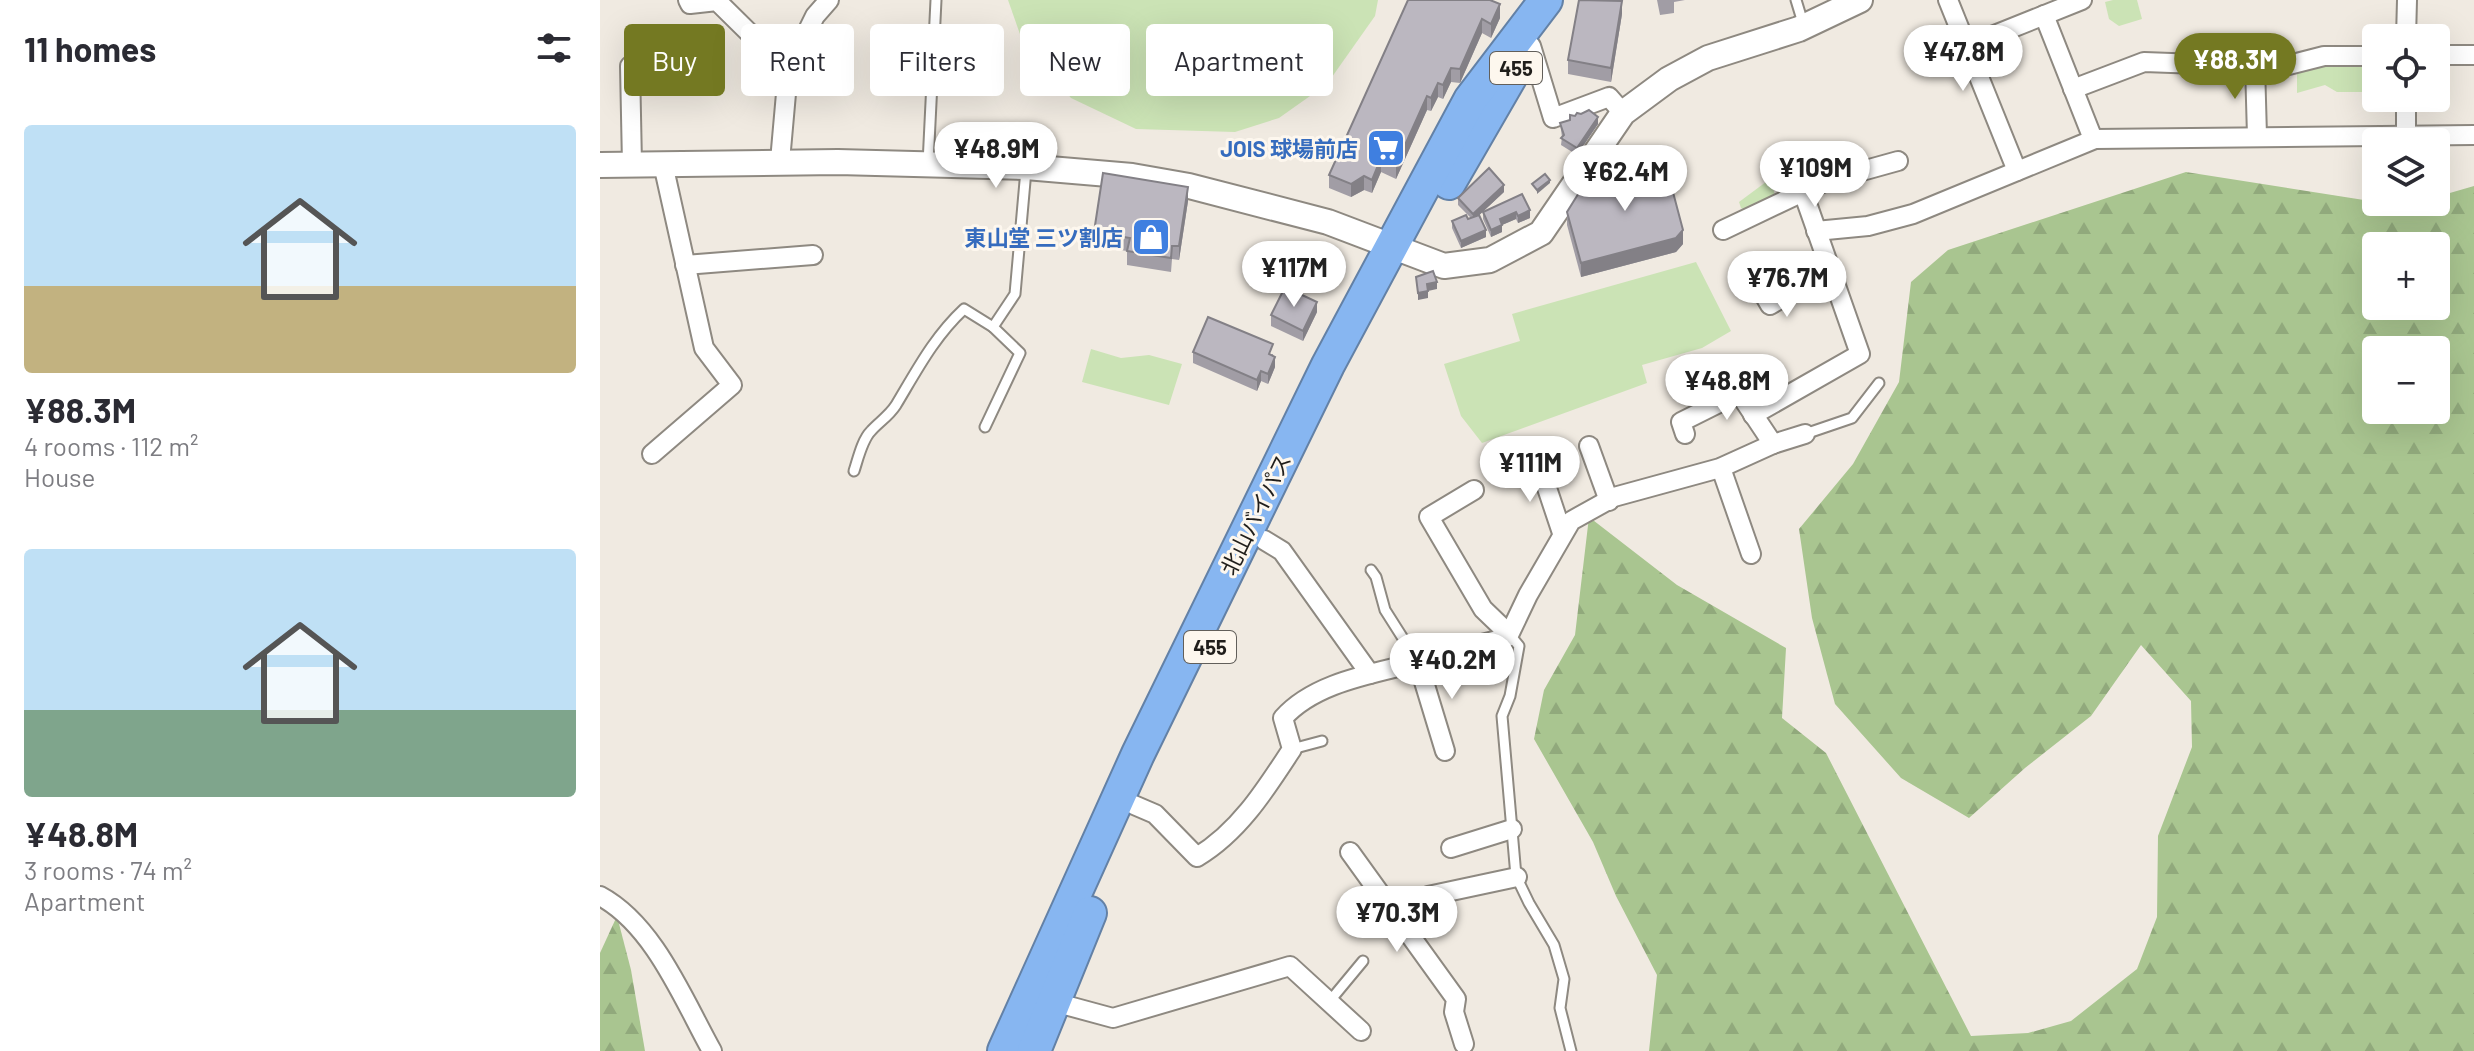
<!DOCTYPE html>
<html lang="en">
<head>
<meta charset="utf-8">
<style>
	body { margin:0; font-family:Barlow,"Noto Sans JP",sans-serif; background:#f2f2f3; color:#2b2b33; height:100vh; display:flex; flex-direction:column; font-size:30px; white-space:nowrap }
	* { box-sizing:border-box; margin:0 }
	p { font-size:26px; color:#7c7c81 }
	.icon { flex:none; width:44px; height:44px; fill:none; stroke:currentColor; stroke-width:2; stroke-linecap:round; stroke-linejoin:round }
	.map { position:relative; flex:1; overflow:hidden }
	.sheet { display:flex; flex-direction:column; background:#fff; width:600px }
	.sheet>* { flex:none }
	.top-card { position:absolute; left:24px; top:24px; width:760px; height:72px; display:flex; gap:16px }
	.controls { position:absolute; left:1762px; top:24px; display:grid; gap:16px }
	.controls a { display:grid; place-items:center; width:88px; height:88px; border-radius:8px; background:#fff; box-shadow:0 8px 32px #0002; font-size:40px }
	.price { position:absolute; translate:-50% -68px; padding:0 18px; border-radius:28px; background:#fff; color:#222; font-size:26px; line-height:52px; filter:drop-shadow(0 2px 4px #0008) }
	.price::after { content:''; position:absolute; left:50%; top:48px; width:24px; height:18px; margin-left:-12px; background:inherit; clip-path:polygon(0 0,100% 0,50% 100%) }
	.price.on { background:#747922; color:#fff }
	ul { padding:0; list-style:none }
	li { display:grid; align-content:center; gap:16px; height:424px; padding:0 24px }
	li span { display:grid; place-items:center; height:248px; border-radius:8px; color:#555 }
	li>.icon { margin-inline-start:auto }
	span .icon { width:144px; height:144px; fill:#fffc; stroke-width:1 }
	li b { font-size:34px }
	h2 { display:flex; justify-content:space-between; align-items:center; height:96px; padding:0 24px; font-size:34px }
	.tag { padding:0 28px; border-radius:8px; background:#fff; box-shadow:0 8px 32px #0002; font-size:28px; line-height:72px }
	.tag.on { background:#747922; color:#fff }
	main { display:flex; flex:1; min-height:0 }
	.map>svg:first-child { display:block }
	.forest { fill:url(#forest-firs); fill-rule:evenodd }
	.park { fill:#cbe3b5 }
	.lines { fill:none; stroke-linecap:round; stroke-linejoin:round }
	.lane-casing { stroke:#8e8981; stroke-width:13 }
	.street-casing { stroke:#8e8981; stroke-width:22 }
	.secondary-casing { stroke:#8e8981; stroke-width:28 }
	.highway-casing { stroke:#6381a6; stroke-width:36 }
	.lane { stroke:#fff; stroke-width:9 }
	.street { stroke:#fff; stroke-width:18 }
	.secondary { stroke:#fff; stroke-width:24 }
	.highway { stroke:#87b6f1; stroke-width:32 }
	.wall { fill:#a19da5 }
	.shaded-wall { fill:#838086 }
	.building { fill:#bbb7c0; stroke:#838086; stroke-width:2 }
	.labels { text-anchor:middle; dominant-baseline:central; stroke-width:6; stroke-linejoin:round; paint-order:stroke }
	.shield { fill:#fdf7ee; stroke:#625f5a; stroke-width:2 }
	.shield-label { font-size:20px; font-weight:bold; fill:#201e1b }
	.shop-label { font-size:22px; font-weight:bold; fill:#366cbe; stroke:#fdf7ee; text-anchor:end }
	.street-label { font-size:22px; fill:#201e1b; stroke:#fdf7ee }
</style>
</head>
<body>
<main>
<section class="sheet">
<h2>11 homes<svg class="icon" aria-label="filters" viewBox="0 0 24 24"><path d="M4 7h16M4 17h16"/><circle cx="9" cy="7" r="2"/><circle cx="15" cy="17" r="2"/></svg></h2>
<ul>
<li><span style="background:linear-gradient(#bfe0f5 65%,#c2b280 0)"><svg class="icon" aria-label="home" viewBox="0 0 24 24"><path d="M3 11l9-7 9 7M6 9v11h12V9"/></svg></span><div><b>¥88.3M</b><p>4 rooms · 112 m²</p><p>House</p></div></li>
<li><span style="background:linear-gradient(#bfe0f5 65%,#7fa58c 0)"><svg class="icon" aria-label="home" viewBox="0 0 24 24"><path d="M3 11l9-7 9 7M6 9v11h12V9"/></svg></span><div><b>¥48.8M</b><p>3 rooms · 74 m²</p><p>Apartment</p></div></li>
</ul>
</section>
<div class="map">
<svg width="1874" height="1051" viewBox="0 0 1874 1051">
	<defs>
		<pattern id="forest-firs" width="22" height="20" patternUnits="userSpaceOnUse" patternTransform="scale(2)"><rect width="22" height="20" fill="#a9c590"/><path d="M5 1l3.5 6h-7zM16 11l3.5 6h-7z" fill="#91a97c"/></pattern>
	</defs>
	<rect width="100%" height="100%" fill="#f0eae1"/>
	<g class="forest">
		<path d="M1586,172L1802,206L1816,202H1836V197L1874,186V1051H1049L1057,975L1016,896L993,842L934,739L944,690L975,635L989,517L1077,585L1186,648L1182,718L1226,753L1371,1036L1428,1033L1471,1021L1537,969L1557,917L1558,836L1592,747L1591,701L1541,645L1491,716L1425,768L1369,818L1301,778L1235,704L1212,618L1199,529L1253,464L1299,382L1311,282L1348,250ZM1776,246H1836V306H1776ZM1776,350H1836V410H1776Z"/>
		<polygon points="17,916 31,970 45,1051 0,1051 0,953"/>
	</g>
	<g class="park">
		<polygon points="408,0 778,0 775,16 727,84 679,118 635,132 536,129 471,98 422,40"/>
		<polygon points="1513,0 1537,0 1542,19 1519,26 1509,19 1505,2"/>
		<polygon points="1719,65 1776,66 1776,92 1737,92 1725,85 1697,93 1697,73"/>
		<polygon points="1170,179 1175,195 1145,210 1141,208 1139,202"/>
		<polygon points="1096,262 1131,331 1102,348 1042,365 1047,383 882,443 861,416 844,364 920,341 912,314"/>
		<polygon points="491,349 521,358 549,355 582,364 569,405 482,382"/>
	</g>
	<g class="lines">
		<g class="lane-casing">
			<g id="lane">
				<polyline points="1196,0 1203,23"/>
				<polyline points="328,164 336,0"/>
				<polyline points="385,427 420,353 393,327 415,294 426,170"/>
				<polyline points="1205,434 1252,418 1279,383"/>
				<path d="M254,471C258,459 262,440 271,431C279,422 289,416 296,405C317,370 334,337 364,309L393,327"/>
				<polyline points="771,570 776,577 785,610 818,662"/>
				<polyline points="909,634 919,646 910,696 902,716 916,876 929,903 954,945 964,979 960,1008 971,1051"/>
				<polyline points="692,749 722,741"/>
				<polyline points="729,1002 763,961"/>
			</g>
		</g>
		<g class="street-casing">
			<g id="street">
				<polyline points="88,0 90,4 117,1 188,71"/>
				<polyline points="1348,0 1417,171"/>
				<polyline points="1444,15 1493,139"/>
				<polyline points="1806,38 1807,0"/>
				<polyline points="931,46 953,118 1009,97 1023,113"/>
				<polyline points="1367,46 1482,0"/>
				<polyline points="1836,55 1874,55"/>
				<polyline points="1655,65 1657,136"/>
				<polyline points="30,66 32,164"/>
				<polyline points="1473,89 1544,62 1681,67 1724,56 1776,56"/>
				<polyline points="1806,135 1806,98"/>
				<polyline points="180,161 188,71 215,16 229,0"/>
				<polyline points="1123,230 1226,181 1298,161"/>
				<polyline points="1216,231 1268,226 1313,214 1495,139 1874,135"/>
				<polyline points="85,265 213,255"/>
				<polyline points="1159,286 1170,305 1230,270"/>
				<polyline points="1153,415 1260,354 1203,192"/>
				<polyline points="1085,434 1081,422 1139,393 1173,444"/>
				<polyline points="989,446 1009,501"/>
				<polyline points="52,454 132,385 104,348 63,164"/>
				<polyline points="938,461 962,533"/>
				<polyline points="1121,468 1151,554"/>
				<polyline points="874,490 829,517 883,609 909,634"/>
				<polyline points="664,540 682,551 770,674"/>
				<polyline points="818,662 845,751"/>
				<path d="M534,805L555,814L597,857C639,832 666,789 692,749L683,718C715,682 773,674 818,662C848,654 878,645 908,637L928,595L971,521L1014,497L1120,468L1173,444L1205,434"/>
				<polyline points="851,848 912,829"/>
				<polyline points="750,852 856,999 854,1012 864,1044"/>
				<path d="M0,896C54,925 83,999 112,1051"/>
				<polyline points="800,922 828,896 917,877"/>
				<polyline points="454,1002 513,1018 690,966 761,1031"/>
			</g>
		</g>
		<g class="secondary-casing">
			<polyline id="secondary" points="0,165 238,162 426,167 532,176 589,186 728,222 844,266 890,260 941,233 1023,113 1069,79 1108,58 1199,29 1260,0"/>
		</g>
		<g class="highway-casing">
			<g id="highway">
				<polyline points="849,183 912,74"/>
				<polyline points="404,1051 538,754 728,365 870,100 946,0"/>
				<polyline points="434,1051 490,913"/>
			</g>
		</g>
		<use href="#lane" class="lane"/>
		<use href="#street" class="street"/>
		<use href="#secondary" class="secondary"/>
		<use href="#highway" class="highway"/>
	</g>
	<g class="wall">
		<polygon points="808,0 900,18 891,38 882,33 860,83 851,82 843,99 838,97 831,111 827,110 796,179 781,172 772,193 764,190 751,197 729,188 729,175"/>
		<polygon points="1057,0 1085,0 1074,2 1074,13 1060,15"/>
		<polygon points="1022,14 1011,82 968,74 968,60"/>
		<polygon points="960,123 998,124 977,155 961,145 962,137"/>
		<polygon points="904,192 879,215 886,237 861,248 852,228 852,221 871,218 858,205 858,198"/>
		<polygon points="922,194 930,218 918,223 916,219 902,225 902,232 891,237 883,219 883,212"/>
		<polygon points="588,201 579,260 572,259 571,272 527,265 527,251 494,246 494,232"/>
		<polygon points="967,212 1083,244 1076,252 981,277 967,225"/>
		<polygon points="717,312 703,341 671,326 671,315"/>
		<polygon points="593,352 673,354 675,367 668,384 661,381 657,391 593,363"/>
	</g>
	<g class="shaded-wall">
		<polygon points="1022,1 1022,14 1011,82 1011,68"/>
		<polygon points="900,4 900,18 891,38 891,24"/>
		<polygon points="882,19 882,33 860,83 860,69"/>
		<polygon points="851,68 851,82 843,99 843,85"/>
		<polygon points="838,83 838,97 831,111 831,98"/>
		<polygon points="827,96 827,110 796,179 796,165"/>
		<polygon points="998,117 998,124 977,155 977,148"/>
		<polygon points="781,158 781,172 772,193 772,180"/>
		<polygon points="764,176 764,190 751,197 751,184"/>
		<polygon points="950,180 950,183 937,194 937,190"/>
		<polygon points="904,185 904,192 873,221 873,214"/>
		<polygon points="588,187 588,201 579,260 579,246"/>
		<polygon points="930,210 930,218 918,223 918,216"/>
		<polygon points="916,212 916,219 902,225 902,232 891,237 891,230 900,219"/>
		<polygon points="886,230 886,237 861,248 861,241"/>
		<polygon points="1083,230 1083,244 1076,252 981,277 981,263"/>
		<polygon points="837,282 837,289 828,291 828,298 818,300 818,293 827,284"/>
		<polygon points="717,302 717,312 703,341 703,331"/>
		<polygon points="675,357 675,367 668,384 668,374"/>
		<polygon points="661,371 661,381 657,391 657,380"/>
	</g>
	<g class="building">
		<polygon points="808,0 890,0 900,4 891,24 882,19 860,69 851,68 843,85 838,83 831,98 827,96 796,165 781,158 772,180 764,176 751,184 729,175"/>
		<polygon points="979,0 1022,1 1011,68 968,60"/>
		<polygon points="989,110 998,117 977,148 961,138 964,135 960,123 970,120 970,115 975,116 977,113 981,114"/>
		<polygon points="1065,162 1083,230 1076,238 981,263 967,212 985,183"/>
		<polygon points="889,168 904,185 873,214 858,198"/>
		<polygon points="503,173 588,187 579,246 572,246 571,258 527,251 530,238 494,232"/>
		<polygon points="945,174 950,180 937,190 932,184"/>
		<polygon points="922,194 930,210 918,216 916,212 900,219 902,225 891,230 883,212"/>
		<polygon points="866,215 868,219 879,215 886,230 861,241 852,221"/>
		<polygon points="833,271 837,282 827,284 828,291 818,293 816,277"/>
		<polygon points="685,287 717,302 703,331 671,315"/>
		<polygon points="608,317 673,344 669,354 675,357 668,374 661,371 657,380 593,352"/>
	</g>
	<defs>
		<g id="supermarket-square" transform="scale(2)"><rect x="-9" y="-9" width="18" height="18" rx="4" fill="#3f7fe0" stroke="#fdf7ee"/><path d="M-6-5.5h2.5l.6 2H6L4.5 2H-2.5L-4.4-4H-6ZM-1.5 3.2a1.3 1.3 0 1 0 .1 0ZM3 3.2a1.3 1.3 0 1 0 .1 0Z" fill="#fff"/></g>
		<g id="shop-square" transform="scale(2)"><rect x="-9" y="-9" width="18" height="18" rx="4" fill="#3f7fe0" stroke="#fdf7ee"/><path d="M-5-2.5h2.3a2.7 3.5 0 0 1 5.4 0H5L5.5 6h-11ZM-1.5-2.5h3a1.5 2.3 0 0 0-3 0Z" fill="#fff"/></g>
	</defs>
	<g fill-rule="evenodd">
		<use href="#supermarket-square" x="786" y="148"/>
		<use href="#shop-square" x="551" y="237"/>
	</g>
	<g class="labels">
		<g class="shield">
			<rect x="890" y="52" width="52" height="32" rx="6"/>
			<rect x="584" y="631" width="52" height="32" rx="6"/>
		</g>
		<g class="shield-label">
			<text x="916" y="68">455</text>
			<text x="610" y="647">455</text>
		</g>
		<g class="shop-label">
			<text x="758" y="148">JOIS 球場前店</text>
			<text x="523" y="237">東山堂 三ツ割店</text>
		</g>
		<g class="street-label">
			<text transform="translate(655 514) rotate(-64)">北山バイパス</text>
		</g>
	</g>
</svg>
<div class="controls">
<a><svg class="icon" aria-label="locate" viewBox="0 0 24 24"><circle cx="12" cy="12" r="6"/><path d="M12 2v4M12 18v4M2 12h4M18 12h4"/></svg></a>
<a><svg class="icon" aria-label="layers" viewBox="0 0 24 24"><path d="M12 4l9 5-9 5-9-5zM3 14l9 5 9-5"/></svg></a>
<a>+</a>
<a>−</a>
</div>
<b class="price" style="left:1363px;top:93px">¥47.8M</b>
<b class="price on" style="left:1635px;top:101px">¥88.3M</b>
<b class="price" style="left:396px;top:190px">¥48.9M</b>
<b class="price" style="left:1215px;top:209px">¥109M</b>
<b class="price" style="left:1025px;top:213px">¥62.4M</b>
<b class="price" style="left:694px;top:309px">¥117M</b>
<b class="price" style="left:1187px;top:319px">¥76.7M</b>
<b class="price" style="left:1127px;top:422px">¥48.8M</b>
<b class="price" style="left:930px;top:504px">¥111M</b>
<b class="price" style="left:852px;top:701px">¥40.2M</b>
<b class="price" style="left:797px;top:954px">¥70.3M</b>
<div class="top-card">
<a class="tag on">Buy</a>
<a class="tag">Rent</a>
<a class="tag">Filters</a>
<a class="tag">New</a>
<a class="tag">Apartment</a>
</div>
</div>
</main>
</body>
</html>
